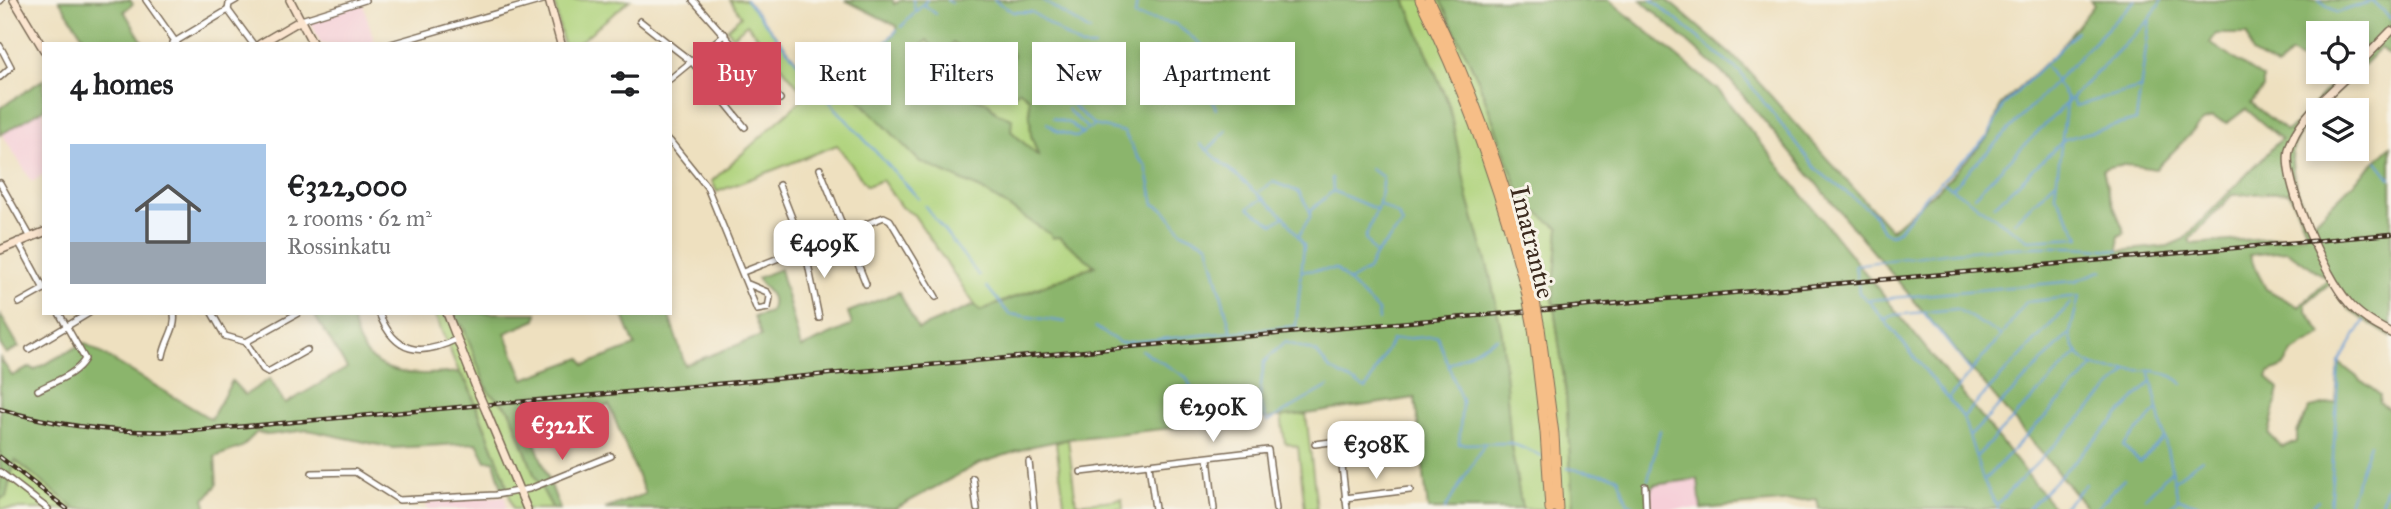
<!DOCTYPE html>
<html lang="en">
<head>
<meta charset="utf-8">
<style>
	body { margin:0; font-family:"IM FELL Great Primer",serif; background:#f6f6f6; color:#202124; height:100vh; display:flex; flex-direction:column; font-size:26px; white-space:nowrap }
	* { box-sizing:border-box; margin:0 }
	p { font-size:23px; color:#757577 }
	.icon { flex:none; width:38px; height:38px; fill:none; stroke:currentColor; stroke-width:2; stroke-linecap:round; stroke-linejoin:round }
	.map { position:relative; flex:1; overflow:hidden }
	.sheet { position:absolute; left:42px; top:42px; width:630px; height:273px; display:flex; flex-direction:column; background:#fff; border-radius:0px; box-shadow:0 4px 10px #0003 }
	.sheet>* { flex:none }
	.guide { position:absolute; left:693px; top:42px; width:665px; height:63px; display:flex; gap:14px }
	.buttons { position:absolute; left:2306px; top:21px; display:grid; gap:14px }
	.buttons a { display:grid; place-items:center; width:63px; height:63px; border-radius:0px; background:#fff; box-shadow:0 4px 10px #0003; font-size:35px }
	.price { position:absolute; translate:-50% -60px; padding:0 16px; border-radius:14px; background:#fff; color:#222; font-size:23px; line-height:46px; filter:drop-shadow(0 2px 4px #0008) }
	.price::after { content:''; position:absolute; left:50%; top:42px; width:21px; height:16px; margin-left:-10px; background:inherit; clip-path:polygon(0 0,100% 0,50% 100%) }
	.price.current { background:#d1495b; color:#fff }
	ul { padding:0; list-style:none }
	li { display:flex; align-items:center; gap:21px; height:175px; padding:0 28px }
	li span { display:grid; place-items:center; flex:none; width:196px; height:140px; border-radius:0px; color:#555 }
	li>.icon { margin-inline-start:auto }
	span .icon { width:84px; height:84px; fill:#fffc; stroke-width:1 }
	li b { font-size:30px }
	h2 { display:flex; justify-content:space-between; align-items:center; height:84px; padding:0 28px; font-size:30px }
	.chip { padding:0 24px; border-radius:0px; background:#fff; box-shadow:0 4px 10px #0003; font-size:24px; line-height:63px }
	.chip.current { background:#d1495b; color:#fff }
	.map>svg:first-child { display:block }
	.built { fill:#f6cfd8 }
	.green { fill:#afd37c; stroke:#757e4d; stroke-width:2 }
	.forest { fill:#8bb56c; stroke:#637045; stroke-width:2; fill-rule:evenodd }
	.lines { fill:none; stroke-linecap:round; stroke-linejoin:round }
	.stream { stroke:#699ed6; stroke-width:2 }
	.street-casing { stroke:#7a6a56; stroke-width:8 }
	.secondary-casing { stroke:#7a6a56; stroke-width:10 }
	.highway-casing { stroke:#7a6a56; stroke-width:11 }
	.street { stroke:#fff; stroke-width:5 }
	.secondary { stroke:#fbe5cf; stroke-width:7 }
	.highway { stroke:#f6be87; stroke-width:9 }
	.rail-casing { stroke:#3b2a1e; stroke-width:4.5 }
	.rail { stroke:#f7f3e8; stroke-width:2; stroke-dasharray:5; stroke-linecap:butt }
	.secondary-bridge-casing { stroke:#7a6a56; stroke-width:10; stroke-linecap:butt }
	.highway-bridge-casing { stroke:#7a6a56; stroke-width:11; stroke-linecap:butt }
	.secondary-bridge { stroke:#fbe5cf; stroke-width:7 }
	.highway-bridge { stroke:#f6be87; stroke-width:9 }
	.labels { text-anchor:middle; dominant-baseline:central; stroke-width:6; stroke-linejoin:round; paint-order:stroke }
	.street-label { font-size:26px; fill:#3b2a1e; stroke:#f7f3e8 }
</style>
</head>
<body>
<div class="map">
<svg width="2391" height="509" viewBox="0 0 2391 509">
	<rect width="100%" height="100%" fill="#f7f3e8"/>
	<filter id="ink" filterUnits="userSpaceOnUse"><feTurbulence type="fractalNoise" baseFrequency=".0143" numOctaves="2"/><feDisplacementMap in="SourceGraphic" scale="14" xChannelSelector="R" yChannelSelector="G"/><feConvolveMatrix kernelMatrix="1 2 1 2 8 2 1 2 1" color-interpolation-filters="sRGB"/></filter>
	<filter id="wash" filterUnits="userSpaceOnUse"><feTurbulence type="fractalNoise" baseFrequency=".00686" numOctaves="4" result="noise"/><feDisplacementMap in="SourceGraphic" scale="28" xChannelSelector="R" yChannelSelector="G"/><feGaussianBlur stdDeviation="1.57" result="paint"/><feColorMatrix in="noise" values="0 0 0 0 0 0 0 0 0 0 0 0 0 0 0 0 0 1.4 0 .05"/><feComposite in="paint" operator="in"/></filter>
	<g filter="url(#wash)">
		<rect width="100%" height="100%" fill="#eee0bf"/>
		<g class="built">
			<polygon points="363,3 375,44 321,44 310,20"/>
			<polygon points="44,109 44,174 32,182 2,134"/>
			<polygon points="1699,479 1701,509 1650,509 1650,491 1654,485"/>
			<polygon points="505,496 507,509 427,509 426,501"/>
		</g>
		<g class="green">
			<polygon points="554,0 630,0 577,44 563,44"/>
			<polygon points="730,0 746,0 830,101 846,86 919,161 981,189 1059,237 1095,265 979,311 914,215 901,207 882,180 867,186 837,145 717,192 712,181 806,96 747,24 733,36 727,29 741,16"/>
			<polygon points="1405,0 1487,0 1441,1 1477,77 1523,202 1559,228 1553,300 1566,393 1573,509 1522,509 1511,446 1502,334 1490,275 1468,199 1449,105"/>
			<polygon points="927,39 942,57 953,42 969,53 1010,50 1013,56 1010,61 1015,94 1019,90 1029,98 1031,135 1039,158 1010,131 1011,119 997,113 987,102 973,98 930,59 921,45"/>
			<polygon points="434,313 441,313 463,326 488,391 510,411 534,474 553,509 513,509 504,475 468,384 459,372"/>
			<polygon points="1306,414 1317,509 1305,509 1298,447 1285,443 1281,416"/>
			<polygon points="1068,439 1076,504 1122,499 1123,509 1065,509 1056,443"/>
			<polygon points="15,460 76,509 0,509 0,499 6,496"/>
		</g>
		<g class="forest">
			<polygon points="59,0 130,0 133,4 124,11 144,44 88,44"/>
			<path d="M845,0H893L894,4L902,0H1405L1449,105L1468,199L1490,275L1502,334L1511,446L1522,509H1428L1415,398L1306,414L1068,439L1033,446L978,464L895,509H605L645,494L609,405L531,432L560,509H553L534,474L511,411L488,391L463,326L441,313H537L536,320L505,333L524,379L581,358L585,365L635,346L622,313H668L685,365L761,336L754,317L770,312C778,294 764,290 757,278L780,269L801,348L852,325L848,312L899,292L918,329L975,305L980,311L1095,266L1059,237L1052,238L1050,234L981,189L919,161L846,86L897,30V26ZM927,40L942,57L953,59L959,53L950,46L953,42L969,53L1010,50L1013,56L1010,61L1000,65L999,74L1014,95L1019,90L1029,98L1031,135L1039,157L1011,131L1012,119L997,113L987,102L973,98L930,59L931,51L922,45Z"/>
			<polygon points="1440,0 1609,0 1719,91 2055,509 1819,509 1817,499 1701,509 1698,479 1654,485 1650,492 1650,509 1573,509 1566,393 1553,300 1559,228 1523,202 1477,77"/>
			<path d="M1641,0H1667L1744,66L1891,230L1946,182L1990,135L2000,106L2057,52L2094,5L2090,0H2391V56L2380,48L2357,71V57L2366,48L2357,40V33H2319V54L2307,65L2291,53L2277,67L2252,53L2247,34H2216L2210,43L2263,78V88L2251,103L2286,131L2295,125L2343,72H2356C2296,134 2272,138 2311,225L2391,146V337L2350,311L2330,283L2306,303V310L2322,334L2292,353L2283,367L2269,373L2267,378L2279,389L2269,434L2282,447L2297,442V432L2310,408L2336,402L2339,363L2380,395L2379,402L2391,411V509H2088L1730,80ZM2246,109L2281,139L2184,239L2168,246L2119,251L2118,236L2125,233L2109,195L2103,169C2121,162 2137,166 2156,169L2203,121L2212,117L2227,123ZM2289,192L2306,230L2304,235L2192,244L2189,240L2232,195ZM2287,251L2328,279L2299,307L2266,289L2249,255Z"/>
			<polygon points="44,79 44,109 0,135 0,108"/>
			<path d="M313,313H350C354,323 355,335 360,344C379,380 426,375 459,372L467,384L504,475L507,491L503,492L494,461H486L477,443L393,448L308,430L268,435L257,432L242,447L215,457L217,485L205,499L206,509H76L15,460L6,497L0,499V358L12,376L31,367L34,370L84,343L211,419L232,381L245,395L270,379L285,404L347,368Z"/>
			<polygon points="0,314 19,347 6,354 0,344"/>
		</g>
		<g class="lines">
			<g class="stream">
				<polyline points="746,0 830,102 919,199"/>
				<polyline points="913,0 915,11"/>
				<polyline points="947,0 951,3"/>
				<polyline points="994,0 1013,12 1032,12 1081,47 1094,47"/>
				<polyline points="1042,0 1090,31"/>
				<polyline points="1137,0 1135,16 1175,24 1202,45 1208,71 1203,79"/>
				<polyline points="1652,0 1740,72 1817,170 1873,213 1883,231 1890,235 1898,231 1928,194 1988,136 2003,106 2077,32"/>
				<polyline points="2319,0 2337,13 2375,0"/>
				<polyline points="2371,0 2391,19"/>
				<polyline points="923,4 936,14"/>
				<polyline points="901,27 927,0"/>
				<polyline points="1173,47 1182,73 1203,79 1216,109"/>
				<polyline points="1060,79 1073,106 1094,125 1124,132 1138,158 1146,166 1154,204 1165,210 1182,232 1208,244 1231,331"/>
				<polyline points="2072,99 2075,106 2140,88"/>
				<polyline points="831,101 897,30"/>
				<polyline points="1067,109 1087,128"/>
				<polyline points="1053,118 1071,124 1082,133"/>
				<polyline points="1047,123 1057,131 1077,137 1094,125"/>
				<polyline points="1209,149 1227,130"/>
				<polyline points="2377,161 2391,179"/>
				<polyline points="1370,169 1383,177 1379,204 1365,238 1375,254"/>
				<polyline points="1332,178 1333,190"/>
				<polyline points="1944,183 2028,240 2080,237 2055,194 2067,98 2046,67"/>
				<polyline points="1953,187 2135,0"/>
				<polyline points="1260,191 1273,182 1299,192 1310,211"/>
				<polyline points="1333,191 1376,209"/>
				<polyline points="1974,196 2150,19 2162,0"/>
				<polyline points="1264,198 1248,208 1273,224 1284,217"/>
				<polyline points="925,206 979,276"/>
				<polyline points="1994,206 2065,139 2136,120 2150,19"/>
				<polyline points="2014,222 2055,182"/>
				<polyline points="1299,235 1310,217 1310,211 1333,191"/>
				<polyline points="1302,271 1336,269 1378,311 1379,320"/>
				<path d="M1857,278L1855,265C1935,253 2040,240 2119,251"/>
				<polyline points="1350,281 1368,270 1375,255 1403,224 1398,215 1379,204"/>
				<polyline points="1858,284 1859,293 1869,301 1963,417 1983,480 1998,509"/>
				<polyline points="987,287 1009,314 1065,322"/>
				<polyline points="1870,300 2075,281 2103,270"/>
				<polyline points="1924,313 1970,370"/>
				<polyline points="1885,319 1894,315 1957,309 2000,335"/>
				<polyline points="1095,327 1120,343 1296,326 1304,245 1285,217 1200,144"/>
				<path d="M2070,334C2083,396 2151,351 2182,384"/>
				<polyline points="1141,350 1186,377 1195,395"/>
				<polyline points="1449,364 1497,338"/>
				<polyline points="2150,373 2178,499"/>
				<polyline points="1329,386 1267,422 1259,400 1264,362 1285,342 1316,352 1330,369 1366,389 1392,340 1437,336 1462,401 1459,444 1511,443 1542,456"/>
				<polyline points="1948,399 2001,336 2026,302 2079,296 2070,333 1970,436"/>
				<polyline points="2157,411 2123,446 2140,462 2164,438"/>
				<polyline points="1964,416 2071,303"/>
				<polyline points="1976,457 2077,353"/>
				<polyline points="1567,468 1618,477 1627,501 1637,509"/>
				<polyline points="1648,480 1660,430"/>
				<polyline points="1984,480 2093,367"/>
				<polyline points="2175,480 2202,459"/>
				<polyline points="2145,498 2171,471"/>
				<polyline points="2179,499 2212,509"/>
				<polyline points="1997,504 2127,371"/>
				<polyline points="1445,509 1484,445"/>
				<polyline points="2028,509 2152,381"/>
				<polyline points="2062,509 2086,484"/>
				<polyline points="2096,509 2124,479"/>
				<polyline points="2168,509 2177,500"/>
				<polyline points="2310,509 2318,500"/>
				<polyline points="2330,509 2339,363 2364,321"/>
				<polyline points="2347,509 2370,444"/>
				<polyline points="2379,509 2391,473"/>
			</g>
		</g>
	</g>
	<g filter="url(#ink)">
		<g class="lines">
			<g class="street-casing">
				<g id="street">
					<polyline points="146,0 177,44"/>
					<polyline points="693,0 780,99"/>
					<polyline points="0,1 1,0"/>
					<polyline points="228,10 253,44"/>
					<polyline points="228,10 229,4 236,0"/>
					<polyline points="301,20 365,0"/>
					<polyline points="640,21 669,44"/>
					<polyline points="173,43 228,10"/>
					<polyline points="391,44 543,0"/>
					<polyline points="670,45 692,62 745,127"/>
					<polyline points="0,46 11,67 0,77"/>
					<polyline points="670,79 725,34"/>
					<polyline points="670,141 707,187 757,310 768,308 770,297 767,292 748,284"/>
					<polyline points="820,169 866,284"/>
					<polyline points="0,183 30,236"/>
					<polyline points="779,185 806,254 819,318"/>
					<polyline points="18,241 44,289"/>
					<polyline points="743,272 884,217 890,220 936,297"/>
					<polyline points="19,303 44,289"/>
					<polyline points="212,313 225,336 246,342 263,369 268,372 307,350"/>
					<path d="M379,313C395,354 420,357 457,339"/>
					<polyline points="246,342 298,313"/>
					<polyline points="29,349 89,313"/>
					<path d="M163,356C165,341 177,328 174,313"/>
					<path d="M38,390C54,381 75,376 85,359L59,313"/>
					<polyline points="1315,444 1339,441"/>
					<polyline points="1208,458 1214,509"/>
					<polyline points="1029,462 1034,509"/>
					<polyline points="1149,465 1155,509"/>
					<polyline points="0,472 48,509"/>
					<polyline points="1081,472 1268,450 1276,509"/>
					<polyline points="312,473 355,472 399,500 495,495 529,489 611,456"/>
					<polyline points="973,478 977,509"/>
					<polyline points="1645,486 1646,509"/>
					<polyline points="1345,498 1410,490"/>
					<polyline points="1347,509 1339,441 1412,432"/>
				</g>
			</g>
			<g class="secondary-casing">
				<g id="secondary">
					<polyline points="14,0 44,50"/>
					<polyline points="290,0 313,44"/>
					<polyline points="549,0 561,44"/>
					<polyline points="260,44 301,20"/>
					<polyline points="2357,66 2391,31"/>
					<path d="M2351,72C2330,94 2296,119 2289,150C2282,182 2326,277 2348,302C2359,316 2375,325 2391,333"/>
					<polyline points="0,250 44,232"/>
					<polyline points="447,313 479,395"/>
					<polyline points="486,411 527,509"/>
				</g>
			</g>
			<g class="highway-casing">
				<g id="highway">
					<path d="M1420,0C1467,94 1500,189 1526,291"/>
					<path d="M1429,0C1475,94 1509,189 1533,291"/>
					<polyline points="1533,328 1545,432 1550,509"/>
					<polyline points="1540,328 1554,434 1558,509"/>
				</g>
			</g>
			<use href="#street" class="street"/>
			<use href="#secondary" class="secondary"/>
			<use href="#highway" class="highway"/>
			<g class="rail-casing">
				<g id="rail">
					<path d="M0,409C67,429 133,435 203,430L2391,234"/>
					<polyline points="0,457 67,509"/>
				</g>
			</g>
			<use href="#rail" class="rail"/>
			<g class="secondary-bridge-casing">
				<polyline id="secondary-bridge" points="479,395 486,411"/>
			</g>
			<g class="highway-bridge-casing">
				<g id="highway-bridge">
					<polyline points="1526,291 1533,328"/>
					<polyline points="1533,291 1540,328"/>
				</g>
			</g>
			<use href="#secondary-bridge" class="secondary-bridge"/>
			<use href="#highway-bridge" class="highway-bridge"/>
		</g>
	</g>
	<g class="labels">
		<g class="street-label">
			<text transform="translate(1533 242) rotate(76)">Imatrantie</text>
		</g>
	</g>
</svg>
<div class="buttons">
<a><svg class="icon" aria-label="locate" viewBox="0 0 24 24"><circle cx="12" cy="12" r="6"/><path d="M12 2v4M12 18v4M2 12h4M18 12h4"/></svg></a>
<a><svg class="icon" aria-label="layers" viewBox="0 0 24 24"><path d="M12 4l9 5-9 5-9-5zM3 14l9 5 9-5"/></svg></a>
</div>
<b class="price" style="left:824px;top:280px">€409K</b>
<b class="price" style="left:1213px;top:444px">€290K</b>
<b class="price current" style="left:562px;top:462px">€322K</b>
<b class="price" style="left:1376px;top:481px">€308K</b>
<div class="guide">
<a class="chip current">Buy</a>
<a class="chip">Rent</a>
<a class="chip">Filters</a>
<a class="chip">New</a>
<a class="chip">Apartment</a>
</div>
<section class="sheet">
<h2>4 homes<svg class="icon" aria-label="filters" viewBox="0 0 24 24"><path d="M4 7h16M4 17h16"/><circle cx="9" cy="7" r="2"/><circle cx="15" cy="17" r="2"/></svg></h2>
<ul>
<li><span style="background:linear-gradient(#a9c7e8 70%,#9aa5b1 0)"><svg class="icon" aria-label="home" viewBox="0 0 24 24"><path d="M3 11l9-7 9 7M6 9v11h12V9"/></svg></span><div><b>€322,000</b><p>2 rooms · 62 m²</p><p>Rossinkatu</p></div></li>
</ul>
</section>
</div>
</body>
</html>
